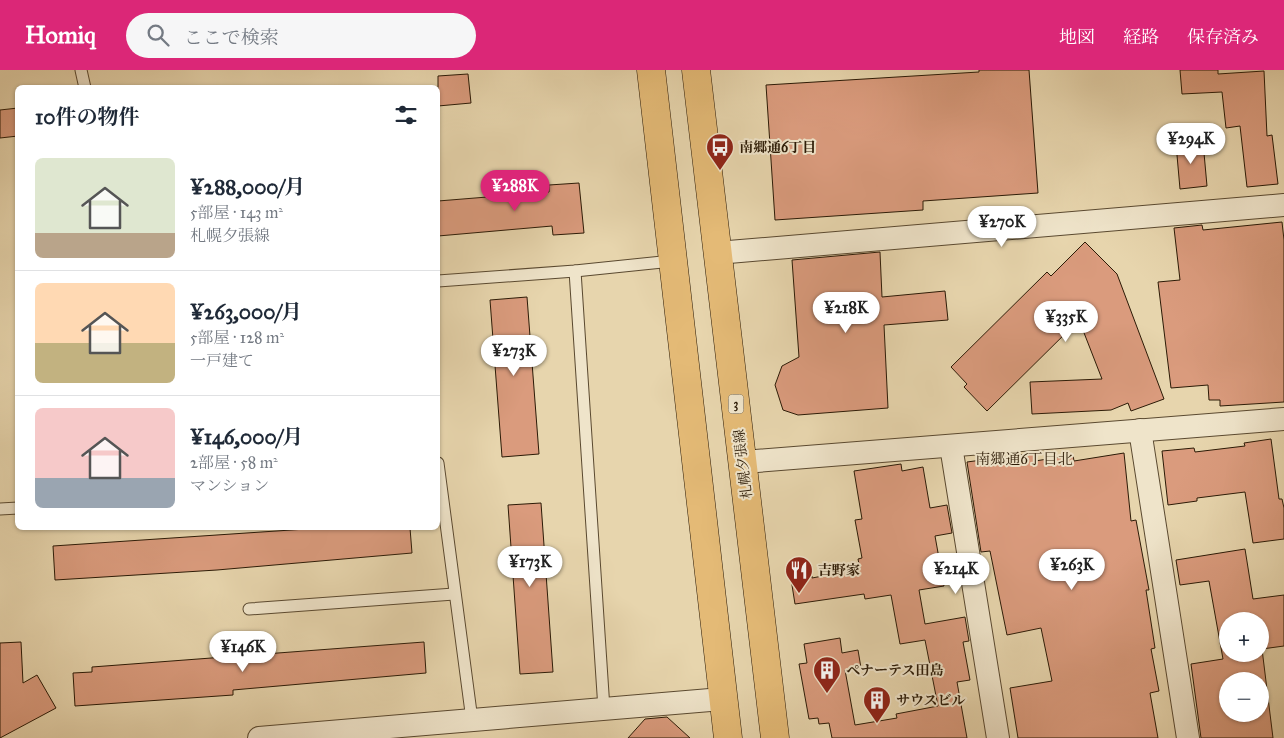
<!DOCTYPE html>
<html lang="ja">
<head>
<meta charset="utf-8">
<style>
	body { margin:0; font-family:"IM FELL Great Primer","Noto Serif JP",serif; background:#f6f6f7; color:#1f2937; height:100vh; display:flex; flex-direction:column; font-size:19px; white-space:nowrap }
	* { box-sizing:border-box; margin:0 }
	p { font-size:16px; color:#747a83 }
	.icon { flex:none; width:28px; height:28px; fill:none; stroke:currentColor; stroke-width:2; stroke-linecap:round; stroke-linejoin:round }
	.map { position:relative; flex:1; overflow:hidden }
	.sheet { position:absolute; left:15px; top:15px; width:425px; height:445px; display:flex; flex-direction:column; background:#fff; border-radius:8px; box-shadow:0 1px 4px #0004 }
	.sheet>* { flex:none }
	.buttons { position:absolute; left:1219px; top:542px; display:grid; gap:10px }
	.buttons a { display:grid; place-items:center; width:50px; height:50px; border-radius:50%; background:#fff; box-shadow:0 1px 4px #0004; font-size:25px }
	.price { position:absolute; translate:-50% -42px; padding:0 11px; border-radius:18px; background:#fff; color:#222; font-size:16px; line-height:32px; filter:drop-shadow(0 1px 2px #0008) }
	.price::after { content:''; position:absolute; left:50%; top:30px; width:15px; height:11px; margin-left:-8px; background:inherit; clip-path:polygon(0 0,100% 0,50% 100%) }
	.price.selected { background:#db2777; color:#fff }
	ul { padding:0; list-style:none }
	li { display:flex; align-items:center; gap:15px; height:125px; padding:0 20px }
	li+li { border-top:1px solid #e0e1e3 }
	li span { display:grid; place-items:center; flex:none; width:140px; height:100px; border-radius:8px; color:#555 }
	li>.icon { margin-inline-start:auto }
	span .icon { width:60px; height:60px; fill:#fffc; stroke-width:1 }
	li b { font-size:21px }
	h2 { display:flex; justify-content:space-between; align-items:center; height:60px; padding:0 20px; font-size:21px }
	header { display:flex; align-items:center; gap:30px; box-sizing:border-box; height:70px; padding:0 25px; background:#db2777; color:#fff }
	header strong { font-size:24px }
	nav { display:flex; gap:28px; margin-inline-start:auto; font-size:18px }
	.search { width:350px; height:45px; background:#f6f6f7; display:flex; align-items:center; gap:12px; box-sizing:border-box; padding:0 18px; border-radius:28px; color:#747a83; font-size:19px }
	.map>svg:first-child { display:block }
	.building { fill:#da9b7d; stroke:#2b1a06; fill-rule:evenodd }
	.lines { fill:none; stroke-linecap:round; stroke-linejoin:round }
	.service-casing { stroke:#5a4930; stroke-width:13 }
	.minor-casing { stroke:#5a4930; stroke-width:24 }
	.primary-casing { stroke:#2b1a06; stroke-width:29 }
	.service { stroke:#efe4ca; stroke-width:11 }
	.minor { stroke:#efe4ca; stroke-width:22 }
	.primary { stroke:#e4ba76; stroke-width:28 }
	.labels { text-anchor:middle; dominant-baseline:central; stroke-width:4; stroke-linejoin:round; paint-order:stroke }
	.shield { fill:#efe4ca; stroke:#665741; stroke-width:1 }
	.shield-label { font-size:12px; font-weight:bold; fill:#2b1a06 }
	.poi-label { font-size:14px; font-weight:bold; fill:#2b1a06; stroke:#efe4ca; text-anchor:start }
	.street-label { font-size:14px; fill:#2b1a06; stroke:#efe4ca }
	.neighbourhood-label { font-size:15px; fill:#2b1a06; stroke:#efe4ca }
</style>
</head>
<body>
<header>
<strong>Homiq</strong>
<div class="search"><svg class="icon" aria-label="search" viewBox="0 0 24 24"><circle cx="10" cy="10" r="6"/><path d="M15 15l6 6"/></svg>ここで検索</div>
<nav><a>地図</a><a>経路</a><a>保存済み</a></nav>
</header>
<div class="map">
<svg width="1284" height="668" viewBox="0 0 1284 668">
	<rect width="100%" height="100%" fill="#e7d5ad"/>
	<filter id="stains"><feTurbulence type="fractalNoise" baseFrequency=".004" numOctaves="4"/><feColorMatrix values="0 0 0 0 .2 0 0 0 0 .09 0 0 0 0 .02 0 0 0 .5 -.17"/></filter>
	<radialGradient id="worn" r=".72"><stop offset=".6" stop-color="#630" stop-opacity="0"/><stop offset="1" stop-color="#630" stop-opacity=".3"/></radialGradient>
	<g class="building">
		<polygon points="979,0 1029,0 1038,123 923,131 923,140 775,150 766,15 979,2"/>
		<polygon points="1180,0 1218,0 1218,4 1264,1 1267,66 1272,65 1278,114 1247,117 1240,56 1226,58 1222,22 1182,24"/>
		<polygon points="468,4 471,33 438,36 438,6"/>
		<polygon points="18,38 18,66 0,68 0,40"/>
		<polygon points="1203,72 1207,116 1180,119 1176,74"/>
		<polygon points="579,113 584,163 553,165 552,156 438,166 438,131 549,122 549,115"/>
		<polygon points="1282,152 1284,170 1284,332 1220,336 1220,330 1209,330 1208,315 1171,318 1158,212 1180,210 1174,158 1202,155 1203,160"/>
		<polygon points="1085,172 1117,204 1164,329 1131,341 1128,333 1111,340 1032,344 1030,312 1102,309 1079,250 987,341 964,317 967,314 951,297 1047,202 1051,206"/>
		<polygon points="880,182 882,227 945,221 948,250 884,255 888,338 798,345 783,340 775,315 782,296 799,287 792,190"/>
		<polygon points="527,227 539,384 502,387 490,230"/>
		<polygon points="1271,369 1279,429 1282,429 1284,438 1284,469 1253,473 1245,422 1197,428 1197,431 1168,435 1162,381 1194,378 1195,382 1245,376 1244,373"/>
		<polygon points="1034,383 1035,391 1073,385 1074,391 1124,383 1131,451 1136,450 1149,520 1146,520 1155,578 1151,579 1159,621 1150,623 1158,668 1018,668 1010,618 1052,611 1041,558 1007,565 990,481 981,482 967,392"/>
		<polygon points="901,394 902,401 923,397 930,438 947,435 952,463 935,466 944,516 919,520 925,554 965,547 969,571 963,572 970,610 957,612 967,668 832,668 829,653 819,654 818,648 809,649 799,594 807,593 804,574 840,568 842,583 858,580 861,598 845,600 855,655 897,648 896,644 938,636 925,570 900,574 891,525 865,529 864,524 795,534 791,509 812,506 812,508 860,499 858,489 862,488 855,450 862,449 854,401"/>
		<polygon points="541,433 553,602 520,604 508,435"/>
		<polygon points="321,458 410,458 412,483 217,500 55,510 53,476"/>
		<path d="M1245,479L1253,529L1284,525V576L1262,579L1273,668H1201L1191,594L1223,589L1209,511L1180,515L1176,490ZM1228,551H1260V584H1228ZM1228,611H1260V644H1228Z"/>
		<polygon points="21,572 23,613 37,605 56,638 0,668 0,573"/>
		<polygon points="424,572 426,603 233,620 233,625 75,636 73,603 92,602 92,597"/>
		<polygon points="667,647 690,668 628,668 645,649"/>
	</g>
	<g class="lines">
		<g class="service-casing">
			<g id="service">
				<polyline points="81,0 85,18"/>
				<polyline points="575,201 604,639"/>
				<polyline points="438,211 575,201 672,191"/>
				<polyline points="438,393 472,650"/>
				<polyline points="0,439 18,438"/>
				<polyline points="249,539 454,524"/>
			</g>
		</g>
		<g class="minor-casing">
			<g id="minor">
				<polyline points="717,183 1284,135"/>
				<polyline points="1140,360 1188,668"/>
				<polyline points="951,376 998,668"/>
				<polyline points="744,392 1284,349"/>
				<polyline points="259,668 722,629"/>
			</g>
		</g>
		<g class="primary-casing">
			<g id="primary">
				<polyline points="651,0 728,668"/>
				<polyline points="696,0 775,668"/>
			</g>
		</g>
		<use href="#service" class="service"/>
		<use href="#minor" class="minor"/>
		<use href="#primary" class="primary"/>
	</g>
	<defs>
		<g id="bus-pin" transform="scale(1.4375)"><path d="M0 17L-7.5 6A9.5 9.5 0 1 1 7.5 6Z" fill="#8f2418" stroke="#efe4ca"/><path d="M-5-6H5V4H4V6H2V4H-2V6H-4V4H-5ZM-3.5-4V0h7V-4ZM-3.5 1.2v1.5H-2V1.2ZM2 1.2v1.5H3.5V1.2Z" fill="#fff"/></g>
		<g id="restaurant-pin" transform="scale(1.4375)"><path d="M0 17L-7.5 6A9.5 9.5 0 1 1 7.5 6Z" fill="#8f2418" stroke="#efe4ca"/><path d="M-5-6h1v4h1v-4h1v4h1v-4h1v5L-1.5 .5V6h-2V.5L-5-1ZM5-6V6H3V1.5H1.5Q1.5-4 5-6Z" fill="#fff"/></g>
		<g id="building-pin" transform="scale(1.4375)"><path d="M0 17L-7.5 6A9.5 9.5 0 1 1 7.5 6Z" fill="#8f2418" stroke="#efe4ca"/><path d="M-4-6H4V6H1V3H-1V6H-4ZM-2.5-4.3h1.7v1.8h-1.7ZM.8-4.3h1.7v1.8H.8ZM-2.5-1h1.7V.8h-1.7ZM.8-1h1.7V.8H.8Z" fill="#fff"/></g>
	</defs>
	<g fill-rule="evenodd">
		<use href="#bus-pin" x="720" y="77"/>
		<use href="#restaurant-pin" x="799" y="500"/>
		<use href="#building-pin" x="827" y="600"/>
		<use href="#building-pin" x="877" y="630"/>
	</g>
	<g class="labels">
		<rect class="shield" x="728.5" y="324.5" width="15" height="19" rx="4"/>
		<g class="shield-label">
			<text x="736" y="334">3</text>
		</g>
		<g class="poi-label">
			<text x="739" y="77">南郷通6丁目</text>
			<text x="818" y="500">吉野家</text>
			<text x="846" y="600">ペナーテス田島</text>
			<text x="896" y="630">サウスビル</text>
		</g>
		<g class="street-label">
			<text transform="translate(743 394) rotate(-97)">札幌夕張線</text>
		</g>
		<g class="neighbourhood-label">
			<text x="1024" y="389">南郷通6丁目北</text>
		</g>
	</g>
	<rect width="100%" height="100%" filter="url(#stains)"/>
	<rect width="100%" height="100%" fill="url(#worn)"/>
</svg>
<div class="buttons">
<a>+</a>
<a>−</a>
</div>
<b class="price" style="left:1191px;top:95px">¥294K</b>
<b class="price selected" style="left:515px;top:142px">¥288K</b>
<b class="price" style="left:1002px;top:178px">¥270K</b>
<b class="price" style="left:846px;top:264px">¥218K</b>
<b class="price" style="left:1066px;top:273px">¥335K</b>
<b class="price" style="left:514px;top:307px">¥273K</b>
<b class="price" style="left:530px;top:518px">¥173K</b>
<b class="price" style="left:1072px;top:521px">¥263K</b>
<b class="price" style="left:956px;top:525px">¥214K</b>
<b class="price" style="left:243px;top:603px">¥146K</b>
<section class="sheet">
<h2>10件の物件<svg class="icon" aria-label="filters" viewBox="0 0 24 24"><path d="M4 7h16M4 17h16"/><circle cx="9" cy="7" r="2"/><circle cx="15" cy="17" r="2"/></svg></h2>
<ul>
<li><span style="background:linear-gradient(#dfe7d0 75%,#b9a48a 0)"><svg class="icon" aria-label="home" viewBox="0 0 24 24"><path d="M3 11l9-7 9 7M6 9v11h12V9"/></svg></span><div><b>¥288,000/月</b><p>5部屋 · 143 m²</p><p>札幌夕張線</p></div></li>
<li><span style="background:linear-gradient(#ffd9b3 60%,#c2b280 0)"><svg class="icon" aria-label="home" viewBox="0 0 24 24"><path d="M3 11l9-7 9 7M6 9v11h12V9"/></svg></span><div><b>¥263,000/月</b><p>5部屋 · 128 m²</p><p>一戸建て</p></div></li>
<li><span style="background:linear-gradient(#f6c9c9 70%,#9aa5b1 0)"><svg class="icon" aria-label="home" viewBox="0 0 24 24"><path d="M3 11l9-7 9 7M6 9v11h12V9"/></svg></span><div><b>¥146,000/月</b><p>2部屋 · 58 m²</p><p>マンション</p></div></li>
</ul>
</section>
</div>
</body>
</html>
